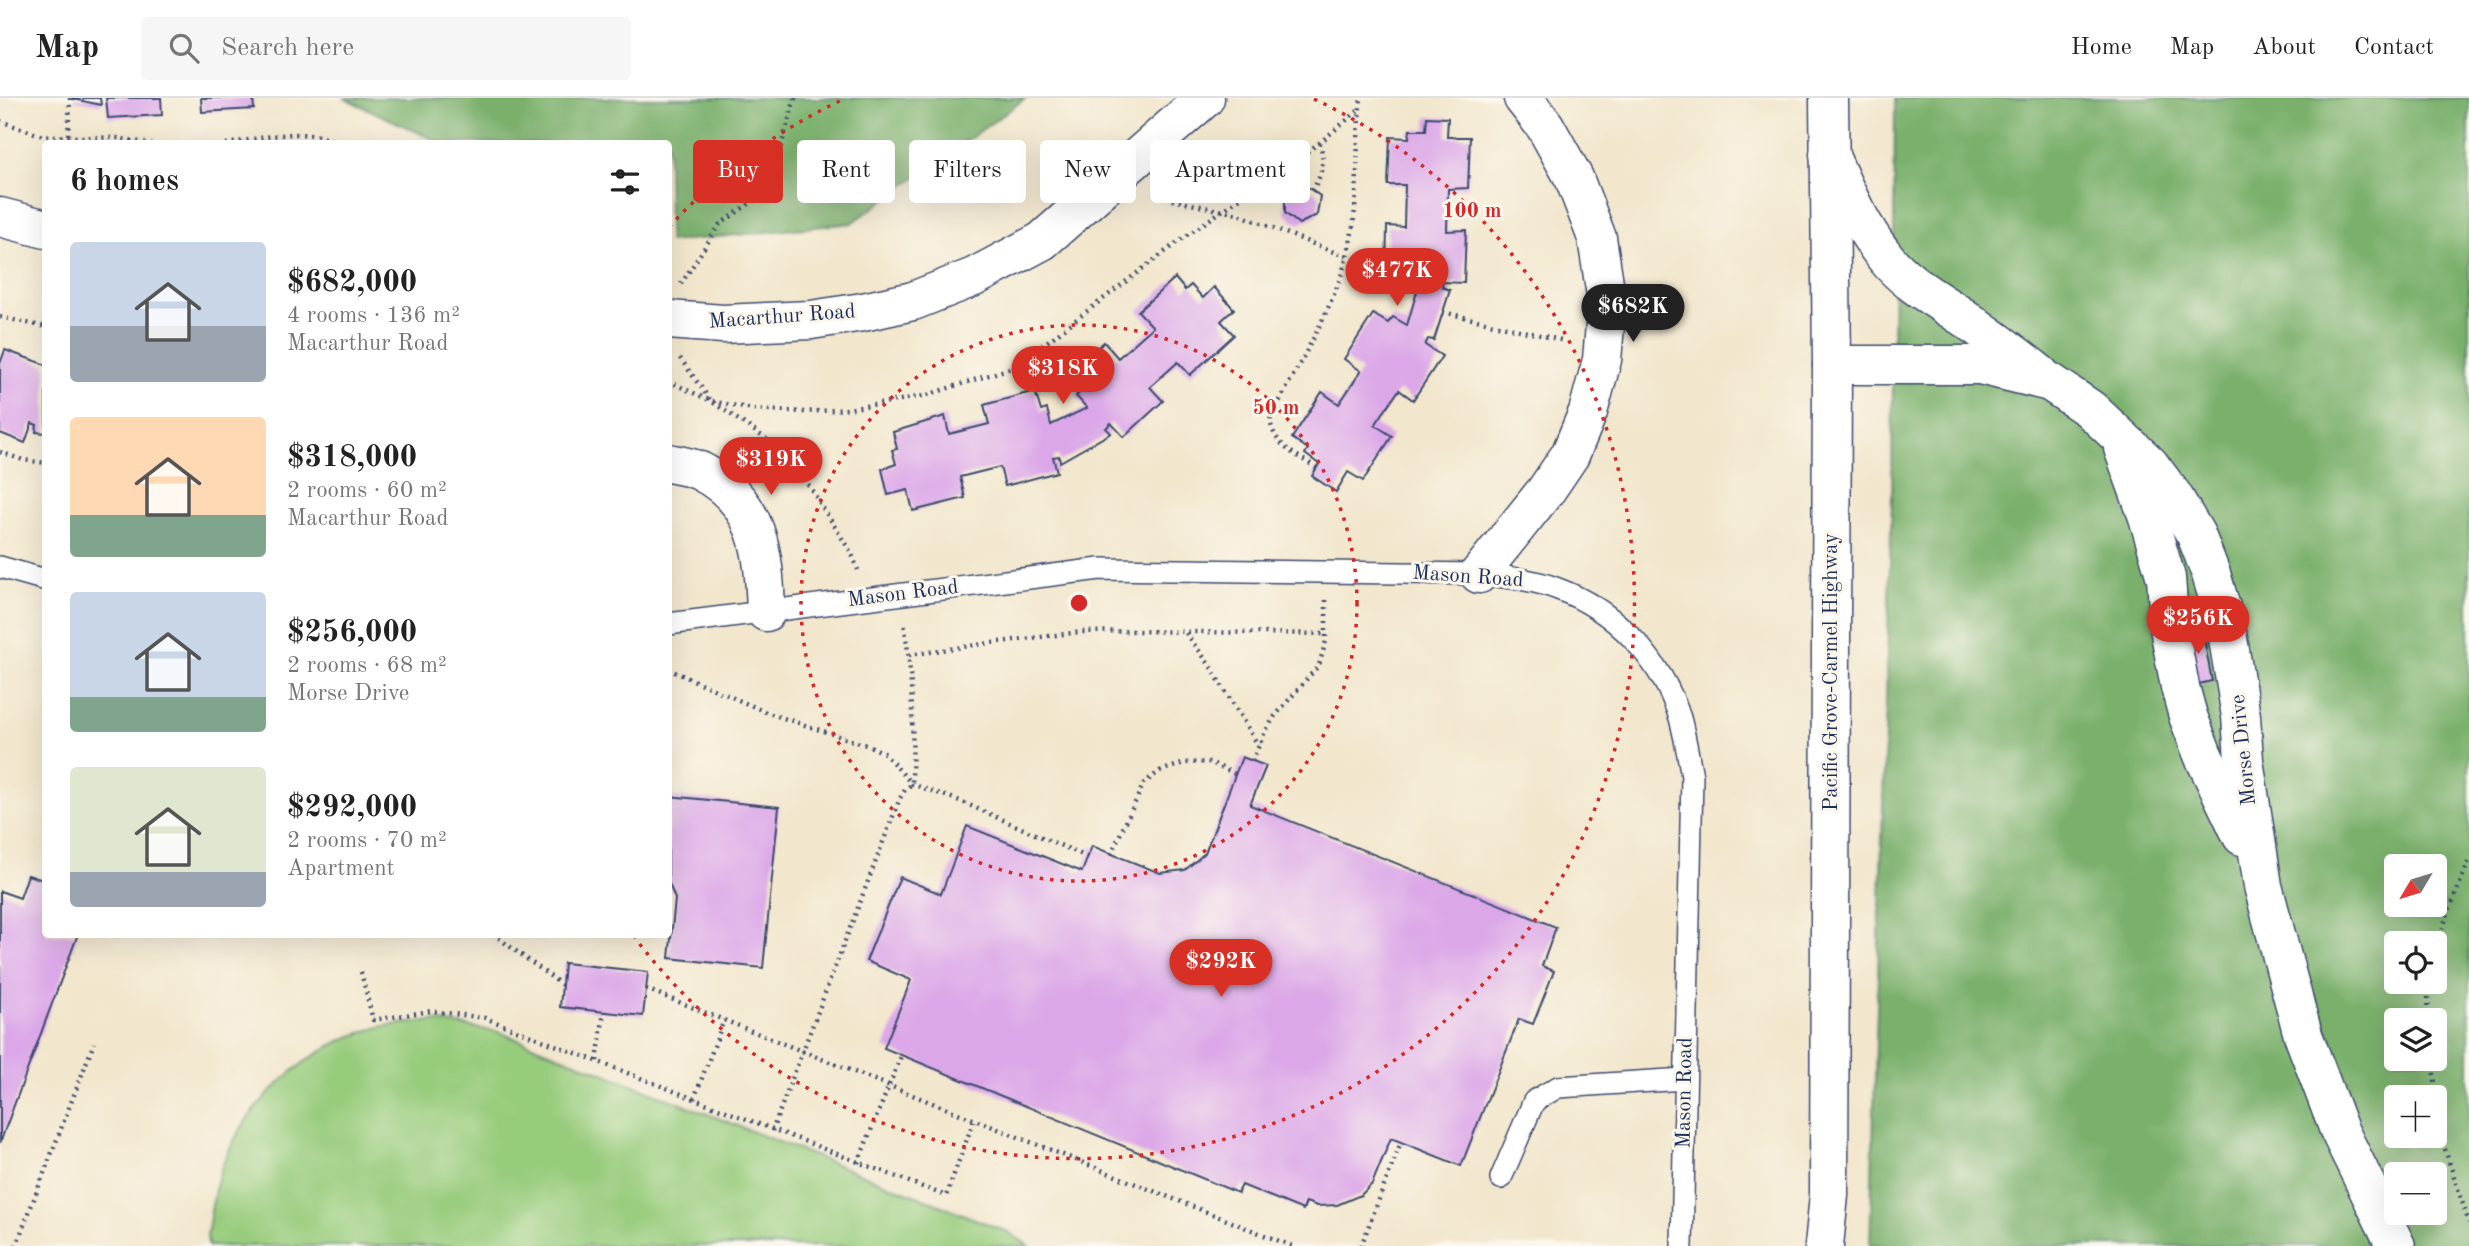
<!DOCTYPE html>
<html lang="en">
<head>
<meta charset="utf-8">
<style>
	body { margin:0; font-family:"Old Standard TT",serif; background:#f6f6f6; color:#222; height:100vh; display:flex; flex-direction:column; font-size:26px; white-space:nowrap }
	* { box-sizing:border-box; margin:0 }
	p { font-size:23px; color:#767676 }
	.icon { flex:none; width:38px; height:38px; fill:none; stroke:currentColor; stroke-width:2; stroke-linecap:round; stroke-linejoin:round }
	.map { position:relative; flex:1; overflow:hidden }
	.details { position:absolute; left:42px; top:42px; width:630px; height:798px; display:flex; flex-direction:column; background:#fff; border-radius:7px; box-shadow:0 7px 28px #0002 }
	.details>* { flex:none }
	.banner { position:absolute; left:693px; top:42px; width:665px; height:63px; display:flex; gap:14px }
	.needle { width:46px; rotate:232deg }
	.tools { position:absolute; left:2384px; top:756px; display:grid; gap:14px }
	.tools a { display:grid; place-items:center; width:63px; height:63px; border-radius:7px; background:#fff; box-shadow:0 7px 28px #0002; font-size:35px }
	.price { position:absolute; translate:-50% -60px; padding:0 16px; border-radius:24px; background:#d93025; color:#fff; font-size:23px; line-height:46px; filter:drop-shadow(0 2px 4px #0008) }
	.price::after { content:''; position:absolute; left:50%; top:42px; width:21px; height:16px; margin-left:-10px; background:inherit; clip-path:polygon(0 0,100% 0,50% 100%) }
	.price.on { background:#222; color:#fff }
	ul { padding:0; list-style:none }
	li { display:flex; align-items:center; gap:21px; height:175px; padding:0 28px }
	li span { display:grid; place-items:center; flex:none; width:196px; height:140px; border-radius:7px; color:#555 }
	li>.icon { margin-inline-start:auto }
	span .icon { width:84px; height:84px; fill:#fffc; stroke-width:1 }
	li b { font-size:30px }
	h2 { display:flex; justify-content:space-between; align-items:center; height:84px; padding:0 28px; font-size:30px }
	.pill { padding:0 24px; border-radius:7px; background:#fff; box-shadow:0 7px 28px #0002; font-size:24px; line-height:63px }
	.pill.on { background:#d93025; color:#fff }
	header { display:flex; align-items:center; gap:42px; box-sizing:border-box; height:98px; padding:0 35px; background:#fff; border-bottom:2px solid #e0e0e0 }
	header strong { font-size:33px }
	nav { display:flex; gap:38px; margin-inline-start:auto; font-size:24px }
	.search { width:490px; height:63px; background:#f6f6f6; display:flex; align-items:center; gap:18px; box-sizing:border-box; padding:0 24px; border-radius:7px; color:#767676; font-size:26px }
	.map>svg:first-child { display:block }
	.green { fill:#98cc7d; stroke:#5a7e6e; stroke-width:2 }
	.forest { fill:#7ab06c; stroke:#4a7065; stroke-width:2; fill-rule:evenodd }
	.building { fill:#dba7e8 }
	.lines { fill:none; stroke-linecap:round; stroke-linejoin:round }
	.service-casing { stroke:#3b4a6e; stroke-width:24 }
	.minor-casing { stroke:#3b4a6e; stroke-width:41 }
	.primary-casing { stroke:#3b4a6e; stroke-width:41 }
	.path { stroke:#3b4a6e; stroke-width:4.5; stroke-dasharray:2 5; stroke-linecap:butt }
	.service { stroke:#fff; stroke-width:21 }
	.minor { stroke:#fff; stroke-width:38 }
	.primary { stroke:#fff; stroke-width:38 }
	.ring { fill:none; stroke:#d62828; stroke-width:3.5; stroke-dasharray:3.5 7 }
	.labels { text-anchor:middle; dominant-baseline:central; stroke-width:6; stroke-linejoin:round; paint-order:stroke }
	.street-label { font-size:21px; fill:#1b2f5e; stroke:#fbf7ec }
	.centre { fill:#d62828; stroke:#fbf7ec; stroke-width:3.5 }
	.ring-label { font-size:21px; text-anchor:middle; font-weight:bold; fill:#d62828; stroke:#fbf7ec; stroke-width:6; stroke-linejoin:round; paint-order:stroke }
</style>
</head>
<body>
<header>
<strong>Map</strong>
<div class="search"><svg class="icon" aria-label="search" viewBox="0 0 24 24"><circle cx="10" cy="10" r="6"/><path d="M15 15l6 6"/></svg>Search here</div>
<nav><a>Home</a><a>Map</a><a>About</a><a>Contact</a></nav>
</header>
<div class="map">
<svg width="2469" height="1148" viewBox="0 0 2469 1148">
	<rect width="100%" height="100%" fill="#fbf7ec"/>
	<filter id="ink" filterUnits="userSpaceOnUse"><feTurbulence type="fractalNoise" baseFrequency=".0143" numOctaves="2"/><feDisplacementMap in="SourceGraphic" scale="14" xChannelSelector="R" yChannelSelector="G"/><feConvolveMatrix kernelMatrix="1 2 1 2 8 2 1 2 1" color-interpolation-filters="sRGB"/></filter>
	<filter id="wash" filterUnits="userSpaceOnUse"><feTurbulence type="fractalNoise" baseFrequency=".00686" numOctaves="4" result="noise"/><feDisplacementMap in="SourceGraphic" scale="28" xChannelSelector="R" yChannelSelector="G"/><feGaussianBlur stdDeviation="1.57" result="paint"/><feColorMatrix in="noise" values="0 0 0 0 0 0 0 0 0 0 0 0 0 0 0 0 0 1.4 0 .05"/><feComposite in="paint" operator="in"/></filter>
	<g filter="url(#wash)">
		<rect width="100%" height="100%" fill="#f2e6cc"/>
		<path class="green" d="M435,923L499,934L1008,1134L1029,1148H208L207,1137C211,1117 213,1094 220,1074C244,1006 306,949 376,930C394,925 416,925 435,923Z"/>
		<g class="forest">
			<polygon points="344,0 1026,0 852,125 669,144 668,46 441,45"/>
			<path d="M1895,0H2469V1148H1870L1892,398ZM2396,768H2434V807H2396ZM2396,845H2434V884H2396ZM2396,922H2434V961H2396ZM2396,999H2434V1038H2396ZM2396,1076H2434V1115H2396Z"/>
		</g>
		<g id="blocks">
			<g class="building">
				<polygon points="73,0 100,0 101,7 73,1"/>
				<polygon points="106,0 161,0 162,17 108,20"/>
				<polygon points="201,0 253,0 254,11 202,14"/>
				<polygon points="1427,19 1448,20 1447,39 1470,39 1468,90 1448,91 1447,133 1466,132 1464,185 1443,184 1442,189 1450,192 1434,242 1428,241 1425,247 1442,258 1413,302 1399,292 1375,327 1392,338 1363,383 1348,374 1336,394 1312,378 1319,366 1305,356 1308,351 1292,340 1322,294 1339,306 1361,273 1344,261 1373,216 1388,225 1393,219 1407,227 1418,190 1403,189 1403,180 1386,180 1387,128 1404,129 1405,87 1388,87 1390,39 1409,40 1410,32 1426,32"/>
				<polygon points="1303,86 1320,98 1317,117 1299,126 1285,115 1285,95"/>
				<polygon points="1175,180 1185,192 1191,187 1203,200 1214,189 1234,211 1221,223 1234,237 1190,277 1178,264 1150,289 1163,303 1124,339 1111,325 1106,330 1111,335 1060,364 1059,358 1053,359 1057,374 1005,388 1000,369 960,379 965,400 913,413 908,392 888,397 882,371 896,366 892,352 897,351 893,334 945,318 949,336 989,326 984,307 1035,293 1041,313 1047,311 1051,327 1087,310 1076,298 1081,293 1067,279 1104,244 1118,260 1153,229 1138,213"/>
				<polygon points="5,252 46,267 46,335 36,334 37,327 32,325 25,345 0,335 0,266"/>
				<polygon points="2202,530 2212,583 2194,587 2183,533"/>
				<polygon points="1242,659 1266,668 1250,707 1556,829 1542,868 1554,873 1533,926 1519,921 1461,1068 1391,1040 1372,1086 1361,1097 1337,1107 1317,1108 1306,1104 1303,1112 1242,1087 1238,1095 884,950 911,882 866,863 900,779 941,796 967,728 1082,774 1092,748 1160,775 1185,772 1205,755"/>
				<polygon points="668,698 779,709 763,870 669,860 675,801 668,783"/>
				<polygon points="28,777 46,783 46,836 78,836 0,1045 0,793 20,800"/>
				<polygon points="564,865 648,874 643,918 560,909"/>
			</g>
		</g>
	</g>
	<g filter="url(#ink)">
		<use href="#blocks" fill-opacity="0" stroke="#3b4a6e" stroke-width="2"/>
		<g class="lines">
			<g class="service-casing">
				<g id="service">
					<polyline points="0,469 46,482"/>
					<path d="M668,526L1100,471L1479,476C1505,479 1532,481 1558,491C1615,512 1661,561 1680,620C1685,638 1688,658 1692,678L1682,1148"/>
					<polyline points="1501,1080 1534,1003 1558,989 1685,981"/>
				</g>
			</g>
			<g class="minor-casing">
				<g id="minor">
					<path d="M1829,56C1845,93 1861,129 1886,160C1906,185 1936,201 1963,219C1989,237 2015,256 2040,276"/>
					<polyline points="0,119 46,131"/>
					<polyline points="668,222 723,226 811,222 863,214 913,203 974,179 1042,143 1205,0"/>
					<polyline points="1832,267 1980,267 2050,284 2090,311 2149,366 2173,398 2196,437 2211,476 2225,523 2241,618 2244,662 2263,788 2303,937 2339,1032 2396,1148"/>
					<polyline points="2123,350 2148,419 2166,480 2170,535 2180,589 2188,618 2203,657 2242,738"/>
					<path d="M668,365C679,367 691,369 700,373C760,403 764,455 766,514"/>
					<polyline points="1479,476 1547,391 1570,357 1588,314 1602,262 1607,204 1597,140 1574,80 1545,28 1523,0"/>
				</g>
			</g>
			<g class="primary-casing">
				<polyline id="primary" points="1824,1148 1829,1097 1832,267 1829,0"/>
			</g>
			<g class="path">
				<polyline points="70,0 68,39 73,46"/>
				<polyline points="0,23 43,38 117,40 152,46"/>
				<path d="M226,46C264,40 306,27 342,46"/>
				<path d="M1312,93C1322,77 1325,64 1320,45"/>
				<polyline points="1172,102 1238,116 1346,159"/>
				<polyline points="681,186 719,127 756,101 777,74 781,49 795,0"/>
				<polyline points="1443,214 1565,243"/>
				<polyline points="0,219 46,229"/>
				<polyline points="680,260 711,303 775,347 799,372 852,456 858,472"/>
				<polyline points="668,283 711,303 753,311 804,314 848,311 924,298 1014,269 1183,140 1318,46 1359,12"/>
				<polyline points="0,354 23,362 46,365"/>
				<path d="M1317,370C1295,356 1275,349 1270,322C1298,264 1337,209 1350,145C1360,98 1355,48 1361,0"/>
				<polyline points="1186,535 1209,566 1258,647"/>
				<polyline points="909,557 983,546 1081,534 1132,533 1326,536"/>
				<polyline points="668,571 768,615 872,649 884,655 912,686 960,703 1087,759"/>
				<polyline points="1252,663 1265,634 1275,618 1319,567 1326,543 1326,502"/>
				<polyline points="1111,756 1144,685 1160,673 1185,665 1210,664 1235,676"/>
				<polyline points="493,836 562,887"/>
				<polyline points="2434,865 2439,839 2469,762"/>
				<polyline points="361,874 373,922 431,913 485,920 946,1098 974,1022"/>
				<polyline points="646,891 1292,1148"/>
				<polyline points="2429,922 2428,898 2431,884"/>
				<polyline points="2432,961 2443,1045 2469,1125"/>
				<polyline points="597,963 604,914"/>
				<polyline points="694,1001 724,922"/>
				<path d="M772,1033L900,700L905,692L912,686C913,632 913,579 904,525"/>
				<polyline points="858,1065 901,958"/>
				<polyline points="16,1148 94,945"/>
				<polyline points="1361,1148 1401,1044"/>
			</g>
			<use href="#service" class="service"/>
			<use href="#minor" class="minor"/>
			<use href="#primary" class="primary"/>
		</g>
	</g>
	<g class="ring">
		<circle cx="1079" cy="505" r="278"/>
		<path d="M669 129A556 556 0 0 1 844 1M1314 1A556 556 0 1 1 635 840"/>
	</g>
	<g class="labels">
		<g class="street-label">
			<text transform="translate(782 219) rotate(-4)">Macarthur Road</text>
			<text transform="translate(1468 479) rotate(4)">Mason Road</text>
			<text transform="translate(903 496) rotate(-7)">Mason Road</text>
			<text transform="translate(1831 574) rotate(-90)">Pacific Grove-Carmel Highway</text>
			<text transform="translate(2244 652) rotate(-96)">Morse Drive</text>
			<text transform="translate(1685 995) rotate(-89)">Mason Road</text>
		</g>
	</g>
	<circle cx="1079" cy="505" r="10" class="centre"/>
	<g class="ring-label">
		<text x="1472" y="119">100 m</text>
		<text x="1276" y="316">50 m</text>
	</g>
</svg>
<div class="tools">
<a><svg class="needle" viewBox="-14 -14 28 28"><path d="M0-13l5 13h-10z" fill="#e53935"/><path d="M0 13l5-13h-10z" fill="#767676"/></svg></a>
<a><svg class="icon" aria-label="locate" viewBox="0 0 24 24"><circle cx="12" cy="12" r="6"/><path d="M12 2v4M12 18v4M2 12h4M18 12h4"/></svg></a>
<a><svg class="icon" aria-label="layers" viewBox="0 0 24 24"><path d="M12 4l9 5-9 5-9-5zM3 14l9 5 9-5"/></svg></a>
<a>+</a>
<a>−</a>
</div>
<b class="price" style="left:1397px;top:210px">$477K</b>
<b class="price on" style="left:1633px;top:246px">$682K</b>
<b class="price" style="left:1063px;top:308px">$318K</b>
<b class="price" style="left:771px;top:399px">$319K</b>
<b class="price" style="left:2198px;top:558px">$256K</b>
<b class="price" style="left:1221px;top:901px">$292K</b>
<div class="banner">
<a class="pill on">Buy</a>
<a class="pill">Rent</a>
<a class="pill">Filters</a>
<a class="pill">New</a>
<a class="pill">Apartment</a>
</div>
<section class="details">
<h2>6 homes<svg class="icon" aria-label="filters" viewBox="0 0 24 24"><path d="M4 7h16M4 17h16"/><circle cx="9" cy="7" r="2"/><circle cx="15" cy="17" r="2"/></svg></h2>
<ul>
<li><span style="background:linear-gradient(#c9d6e8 60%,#9aa5b1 0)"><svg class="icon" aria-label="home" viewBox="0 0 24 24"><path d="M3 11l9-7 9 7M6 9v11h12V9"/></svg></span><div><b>$682,000</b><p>4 rooms · 136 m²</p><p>Macarthur Road</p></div></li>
<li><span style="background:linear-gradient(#ffd9b3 70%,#7fa58c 0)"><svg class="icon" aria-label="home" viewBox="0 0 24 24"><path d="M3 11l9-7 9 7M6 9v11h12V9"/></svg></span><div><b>$318,000</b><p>2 rooms · 60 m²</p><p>Macarthur Road</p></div></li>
<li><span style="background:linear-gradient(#c9d6e8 75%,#7fa58c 0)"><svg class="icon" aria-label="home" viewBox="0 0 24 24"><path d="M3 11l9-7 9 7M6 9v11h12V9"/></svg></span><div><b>$256,000</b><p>2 rooms · 68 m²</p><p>Morse Drive</p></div></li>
<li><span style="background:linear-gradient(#dfe7d0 75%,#9aa5b1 0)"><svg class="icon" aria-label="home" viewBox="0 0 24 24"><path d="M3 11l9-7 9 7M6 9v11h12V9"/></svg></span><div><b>$292,000</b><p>2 rooms · 70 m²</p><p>Apartment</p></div></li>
</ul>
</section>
</div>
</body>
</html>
